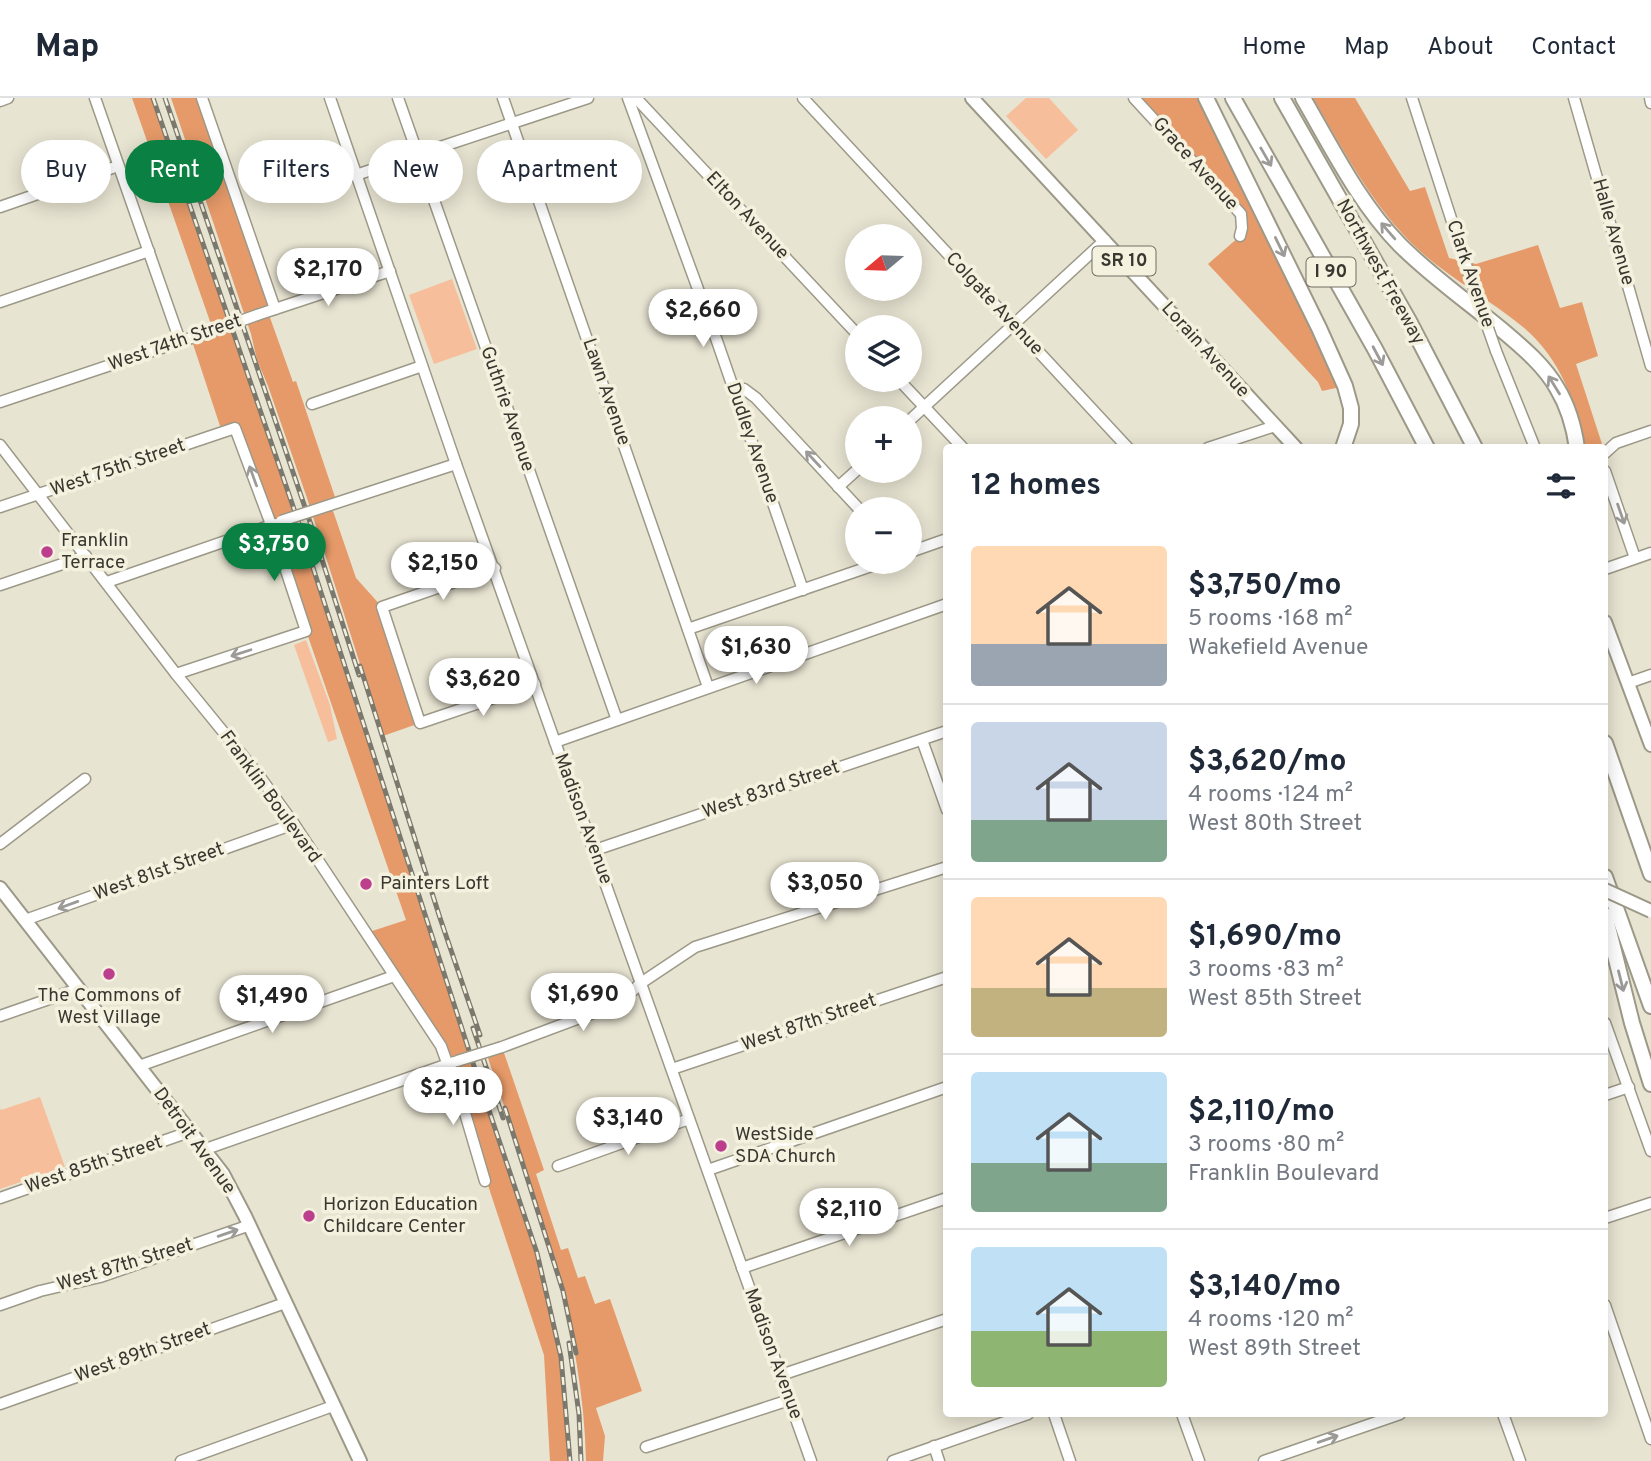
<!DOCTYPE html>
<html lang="en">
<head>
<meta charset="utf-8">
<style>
	body { margin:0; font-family:Overpass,sans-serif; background:#f2f2f3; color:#1f2937; height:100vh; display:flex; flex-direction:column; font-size:26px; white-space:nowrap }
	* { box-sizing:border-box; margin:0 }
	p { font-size:23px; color:#747a83 }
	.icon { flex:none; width:38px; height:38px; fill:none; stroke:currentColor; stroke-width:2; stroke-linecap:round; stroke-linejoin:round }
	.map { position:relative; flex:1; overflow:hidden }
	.drawer { position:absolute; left:943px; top:346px; width:665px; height:973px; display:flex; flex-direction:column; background:#fff; border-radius:7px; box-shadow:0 4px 18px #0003 }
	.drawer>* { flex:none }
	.hud { position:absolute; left:21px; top:42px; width:665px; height:63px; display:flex; gap:14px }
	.needle { width:46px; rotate:251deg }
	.tools { position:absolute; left:845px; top:126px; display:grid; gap:14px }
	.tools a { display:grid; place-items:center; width:77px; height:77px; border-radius:50%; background:#fff; box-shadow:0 4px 18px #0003; font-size:35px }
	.price { position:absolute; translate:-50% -60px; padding:0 16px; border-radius:24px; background:#fff; color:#222; font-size:23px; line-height:46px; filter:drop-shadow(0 2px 4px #0008) }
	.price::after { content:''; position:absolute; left:50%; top:42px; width:21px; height:16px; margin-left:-10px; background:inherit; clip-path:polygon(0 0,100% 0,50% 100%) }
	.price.active { background:#0b8043; color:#fff }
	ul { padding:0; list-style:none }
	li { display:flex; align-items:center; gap:21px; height:175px; padding:0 28px }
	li+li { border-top:2px solid #e0e1e3 }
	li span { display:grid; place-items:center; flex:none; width:196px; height:140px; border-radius:7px; color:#555 }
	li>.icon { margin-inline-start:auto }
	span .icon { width:84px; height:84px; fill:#fffc; stroke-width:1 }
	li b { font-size:30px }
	h2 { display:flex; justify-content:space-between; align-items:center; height:84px; padding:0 28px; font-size:30px }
	.pill { padding:0 24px; border-radius:32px; background:#fff; box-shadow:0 4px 18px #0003; font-size:24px; line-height:63px }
	.pill.active { background:#0b8043; color:#fff }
	header { display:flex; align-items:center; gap:42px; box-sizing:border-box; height:98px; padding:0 35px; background:#fff; border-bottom:2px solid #e0e1e3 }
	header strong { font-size:33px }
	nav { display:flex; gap:38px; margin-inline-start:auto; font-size:24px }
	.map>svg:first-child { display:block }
	.green { fill:#f7be9b }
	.forest { fill:#e69a69 }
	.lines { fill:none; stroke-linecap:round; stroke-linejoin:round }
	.minor-casing { stroke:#9d9988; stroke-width:13 }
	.major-casing { stroke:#9d9988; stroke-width:16 }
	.highway-casing { stroke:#9d9988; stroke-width:18 }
	.minor { stroke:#fff; stroke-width:10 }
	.major { stroke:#fff; stroke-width:12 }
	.highway { stroke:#fff; stroke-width:14 }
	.rail-casing { stroke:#7b786d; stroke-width:5 }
	.rail { stroke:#f5f1df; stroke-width:2.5; stroke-dasharray:8; stroke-linecap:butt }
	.minor-bridge-casing { stroke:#9d9988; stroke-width:13; stroke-linecap:butt }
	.major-bridge-casing { stroke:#9d9988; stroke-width:16; stroke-linecap:butt }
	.minor-bridge { stroke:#fff; stroke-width:10 }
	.major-bridge { stroke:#fff; stroke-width:12 }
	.oneway { stroke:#9c9b98 }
	.poi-dot { fill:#bc3f8e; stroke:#f5f1df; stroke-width:2.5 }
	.labels { text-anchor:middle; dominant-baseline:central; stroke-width:7; stroke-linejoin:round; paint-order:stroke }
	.shield { fill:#f5f1df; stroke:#716f64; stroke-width:2 }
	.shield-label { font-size:18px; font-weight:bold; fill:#393730 }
	.street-label { font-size:19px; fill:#393730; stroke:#f5f1df }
	.poi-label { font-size:19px; fill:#393730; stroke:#f5f1df; text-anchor:start }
</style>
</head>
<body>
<header>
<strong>Map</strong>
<nav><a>Home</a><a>Map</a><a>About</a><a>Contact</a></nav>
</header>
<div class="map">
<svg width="1651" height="1363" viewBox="0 0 1651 1363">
	<rect width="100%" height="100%" fill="#e8e4d2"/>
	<g class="green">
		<polygon points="1026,0 1049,0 1078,32 1046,61 1006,18"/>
		<polygon points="452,181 477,251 434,266 409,197"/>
		<polygon points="306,542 330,607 337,641 328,644 294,547"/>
		<polygon points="40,999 65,1069 0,1091 0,1010 1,1012"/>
	</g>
	<g class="forest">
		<polygon points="132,0 153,0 296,417 473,965 537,1155 561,1259 570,1363 550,1363 544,1257 448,966 366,835 406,822 236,330 222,334 191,240 213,232"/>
		<polygon points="171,0 202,0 275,211 268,214 293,284 296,283 337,405 331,407 356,480 382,509 420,625 383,638 307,400 268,288 257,262 251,236"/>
		<polygon points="1134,0 1206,0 1345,288 1322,293 1318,284 1208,166 1240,138 1241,116"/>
		<path d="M1313,0H1355L1410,93L1425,89L1449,160L1476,166L1538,147L1560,210L1582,204L1598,258L1576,266L1603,349L1586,350C1576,305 1560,260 1523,229C1483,196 1435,173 1401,134C1365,94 1340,46 1313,0Z"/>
		<path d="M502,949L544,1072L536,1076L561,1152L568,1150L578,1180L585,1178L595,1206L610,1201L642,1293L596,1310L605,1338L603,1363H586C583,1220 530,1088 486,954Z"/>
	</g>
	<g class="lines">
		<g class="minor-casing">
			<g id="minor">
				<polyline points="95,0 180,243"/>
				<polyline points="202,0 275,211"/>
				<polyline points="330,0 456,366 811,1363"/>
				<polyline points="398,0 617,622"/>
				<polyline points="503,0 708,589"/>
				<polyline points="628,0 717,243 803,492"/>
				<polyline points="636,0 858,237"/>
				<polyline points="803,0 1128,350"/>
				<polyline points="1134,0 1241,116 1242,130 1240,138"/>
				<polyline points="1412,0 1469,176"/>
				<polyline points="1574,0 1651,268"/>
				<polyline points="1650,0 1651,5"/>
				<polyline points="0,3 8,0"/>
				<polyline points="356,77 588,0"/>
				<polyline points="0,109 118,68"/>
				<polyline points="0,204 149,153"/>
				<polyline points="257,217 390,173"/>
				<polyline points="1496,253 1535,350"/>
				<polyline points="899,282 963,350"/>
				<polyline points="733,290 744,291 756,300 859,411"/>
				<polyline points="0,304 218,231"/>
				<polyline points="312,306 422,268"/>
				<polyline points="910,322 1105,142"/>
				<polyline points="0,347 176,576 260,679 294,726 441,948 465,1015 485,1083"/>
				<polyline points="1208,350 1275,328"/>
				<polyline points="1605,355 1616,345 1651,333"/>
				<polyline points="1605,373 1635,460"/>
				<polyline points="838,389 858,371"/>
				<polyline points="330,407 456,366"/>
				<polyline points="0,409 235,330 269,421 306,533 176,576"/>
				<polyline points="910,454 947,441"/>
				<polyline points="495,470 382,509 420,625 535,586"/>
				<polyline points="1605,471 1651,455"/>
				<polyline points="107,484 275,426"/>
				<polyline points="0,487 86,458"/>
				<polyline points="688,531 883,464"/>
				<polyline points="1628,585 1651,577"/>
				<polyline points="922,642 947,712"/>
				<polyline points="555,644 947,506"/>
				<polyline points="0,746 85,681"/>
				<polyline points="595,752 947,633"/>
				<polyline points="25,822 294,726"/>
				<polyline points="0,918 78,891"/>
				<polyline points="1605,925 1651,1053"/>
				<polyline points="502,949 601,912 626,899 641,885 695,849 947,769"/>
				<polyline points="139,968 394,878"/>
				<polyline points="672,971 947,879"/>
				<polyline points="1605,997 1629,989"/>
				<polyline points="203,1052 454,964"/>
				<polyline points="558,1068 689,1021"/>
				<polyline points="708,1072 947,989"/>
				<polyline points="0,1100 189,1034"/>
				<polyline points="1605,1120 1651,1105"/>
				<polyline points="742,1170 947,1100"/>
				<polyline points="0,1207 40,1193 100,1179 250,1127"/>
				<polyline points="1605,1207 1651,1341"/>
				<polyline points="781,1277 947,1221"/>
				<polyline points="0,1306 285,1205"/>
				<polyline points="1054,1316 1070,1363"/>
				<polyline points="1182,1316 1199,1363"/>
				<polyline points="1503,1316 1520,1363"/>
				<polyline points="934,1348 939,1363"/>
				<polyline points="646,1349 789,1302"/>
				<polyline points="181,1363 333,1308"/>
				<polyline points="893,1363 1028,1316"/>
				<polyline points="1264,1363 1400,1316"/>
			</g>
		</g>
		<g class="major-casing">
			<g id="major">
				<polyline points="972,0 1296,350"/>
				<polyline points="1605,524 1651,647"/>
				<polyline points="0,790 223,1076 245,1118 360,1363"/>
			</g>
		</g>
		<g class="highway-casing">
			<g id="highway">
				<polyline points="1206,0 1319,230 1345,288 1351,310 1351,326 1343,350"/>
				<polyline points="1233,0 1375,251 1427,350"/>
				<polyline points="1282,0 1409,223 1475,350"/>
				<path d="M1303,0C1332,50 1359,105 1400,147C1431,178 1468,204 1502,232C1522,249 1544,267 1557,290C1568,308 1574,329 1577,350"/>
				<polyline points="1605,645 1651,776"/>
				<polyline points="1605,779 1651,908"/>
				<polyline points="1605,817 1632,925 1651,986"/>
			</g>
		</g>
		<use href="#minor" class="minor"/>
		<use href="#major" class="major"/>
		<use href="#highway" class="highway"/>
		<g class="rail-casing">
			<g id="rail">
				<polyline points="153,0 296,417 473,965 537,1155 561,1259 570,1363"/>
				<polyline points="165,0 310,424 359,577"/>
				<polyline points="360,568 440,820 480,937"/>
				<polyline points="473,930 503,1020"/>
				<polyline points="505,1010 563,1193 576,1255"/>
				<polyline points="569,1245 579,1316 581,1363"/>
			</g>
		</g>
		<use href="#rail" class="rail"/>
		<g class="minor-bridge-casing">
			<g id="minor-bridge">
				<polyline points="1469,176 1496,253"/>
				<polyline points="218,231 257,217"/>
				<polyline points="281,423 330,407"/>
				<polyline points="457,963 502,949"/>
			</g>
		</g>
		<g class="major-bridge-casing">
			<polyline id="major-bridge" points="1605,792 1651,813"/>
		</g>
		<use href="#minor-bridge" class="minor-bridge"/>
		<use href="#major-bridge" class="major-bridge"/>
	</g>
	<defs><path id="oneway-shaft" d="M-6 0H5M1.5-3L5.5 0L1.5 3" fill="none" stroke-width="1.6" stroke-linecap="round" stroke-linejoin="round" transform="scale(1.75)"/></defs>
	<g class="oneway">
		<use href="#oneway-shaft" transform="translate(1266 59) rotate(60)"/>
		<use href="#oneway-shaft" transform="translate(1388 133) rotate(-131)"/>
		<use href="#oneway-shaft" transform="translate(1280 149) rotate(64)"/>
		<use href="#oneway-shaft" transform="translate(1378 258) rotate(62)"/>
		<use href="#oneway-shaft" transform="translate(1554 287) rotate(-122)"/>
		<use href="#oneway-shaft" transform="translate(813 361) rotate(-133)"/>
		<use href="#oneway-shaft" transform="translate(253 378) rotate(-110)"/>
		<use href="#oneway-shaft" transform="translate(1621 416) rotate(71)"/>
		<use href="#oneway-shaft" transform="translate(241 555) rotate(162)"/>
		<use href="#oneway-shaft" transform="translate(68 807) rotate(160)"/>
		<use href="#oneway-shaft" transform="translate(1621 883) rotate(76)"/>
		<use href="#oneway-shaft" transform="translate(228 1135) rotate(-19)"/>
		<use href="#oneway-shaft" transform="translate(1328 1341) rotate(-19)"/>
	</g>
	<g class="poi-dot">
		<circle cx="47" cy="454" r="7"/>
		<circle cx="366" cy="786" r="7"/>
		<circle cx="109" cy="876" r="7"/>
		<circle cx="721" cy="1048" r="7"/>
		<circle cx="309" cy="1118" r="7"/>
	</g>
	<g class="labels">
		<g class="shield">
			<rect x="1092.5" y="148.5" width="63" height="29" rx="5"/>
			<rect x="1306.5" y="159.5" width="49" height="29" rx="5"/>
		</g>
		<g class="shield-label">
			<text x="1124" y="163">SR 10</text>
			<text x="1331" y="174">I 90</text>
		</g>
		<g class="street-label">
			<text transform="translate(1195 66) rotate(48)">Grace Avenue</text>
			<text transform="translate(747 118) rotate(47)">Elton Avenue</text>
			<text transform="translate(1613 134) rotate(74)">Halle Avenue</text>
			<text transform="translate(1380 174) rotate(61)">Northwest Freeway</text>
			<text transform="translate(1470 176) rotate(71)">Clark Avenue</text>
			<text transform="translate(994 206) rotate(47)">Colgate Avenue</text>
			<text transform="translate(175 245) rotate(-19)">West 74th Street</text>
			<text transform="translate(1205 252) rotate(48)">Lorain Avenue</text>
			<text transform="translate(606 294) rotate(71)">Lawn Avenue</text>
			<text transform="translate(507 311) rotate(71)">Guthrie Avenue</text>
			<text transform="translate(752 345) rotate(71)">Dudley Avenue</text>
			<text transform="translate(118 370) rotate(-19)">West 75th Street</text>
			<text transform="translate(771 692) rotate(-19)">West 83rd Street</text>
			<text transform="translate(270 699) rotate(54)">Franklin Boulevard</text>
			<text transform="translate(583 721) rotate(70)">Madison Avenue</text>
			<text transform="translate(159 774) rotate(-20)">West 81st Street</text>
			<text transform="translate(809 925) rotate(-19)">West 87th Street</text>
			<text transform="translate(194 1043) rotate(54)">Detroit Avenue</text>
			<text transform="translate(94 1067) rotate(-19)">West 85th Street</text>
			<text transform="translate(125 1167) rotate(-17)">West 87th Street</text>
			<text transform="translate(143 1255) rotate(-20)">West 89th Street</text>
			<text transform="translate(773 1256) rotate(70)">Madison Avenue</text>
		</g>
		<g class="poi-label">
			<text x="61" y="443">Franklin<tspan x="61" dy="22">Terrace</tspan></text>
			<text x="380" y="786">Painters Loft</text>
			<text x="109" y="898" text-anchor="middle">The Commons of<tspan x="109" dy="22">West Village</tspan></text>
			<text x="735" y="1037">WestSide<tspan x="735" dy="22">SDA Church</tspan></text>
			<text x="323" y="1107">Horizon Education<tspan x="323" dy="22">Childcare Center</tspan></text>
		</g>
	</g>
</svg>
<div class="tools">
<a><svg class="needle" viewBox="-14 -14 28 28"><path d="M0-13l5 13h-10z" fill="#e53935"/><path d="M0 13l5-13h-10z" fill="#747a83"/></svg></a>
<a><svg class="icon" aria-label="layers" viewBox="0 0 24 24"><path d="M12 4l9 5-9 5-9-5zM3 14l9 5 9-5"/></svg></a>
<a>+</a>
<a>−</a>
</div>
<b class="price" style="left:328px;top:210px">$2,170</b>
<b class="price" style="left:703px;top:251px">$2,660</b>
<b class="price active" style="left:274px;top:485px">$3,750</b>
<b class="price" style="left:443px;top:504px">$2,150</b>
<b class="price" style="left:756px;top:588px">$1,630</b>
<b class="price" style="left:483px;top:620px">$3,620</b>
<b class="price" style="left:825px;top:824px">$3,050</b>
<b class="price" style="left:583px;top:935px">$1,690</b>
<b class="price" style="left:272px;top:937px">$1,490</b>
<b class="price" style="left:453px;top:1029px">$2,110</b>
<b class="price" style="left:628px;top:1059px">$3,140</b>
<b class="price" style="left:849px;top:1150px">$2,110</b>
<div class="hud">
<a class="pill">Buy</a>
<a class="pill active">Rent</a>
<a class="pill">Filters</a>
<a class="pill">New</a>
<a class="pill">Apartment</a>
</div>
<section class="drawer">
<h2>12 homes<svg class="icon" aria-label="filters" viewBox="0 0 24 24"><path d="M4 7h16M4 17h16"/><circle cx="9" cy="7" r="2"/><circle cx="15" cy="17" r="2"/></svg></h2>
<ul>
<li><span style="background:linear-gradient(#ffd9b3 70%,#9aa5b1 0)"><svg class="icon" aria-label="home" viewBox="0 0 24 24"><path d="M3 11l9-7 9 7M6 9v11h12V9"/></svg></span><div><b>$3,750/mo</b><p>5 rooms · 168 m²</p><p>Wakefield Avenue</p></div></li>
<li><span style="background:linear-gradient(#c9d6e8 70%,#7fa58c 0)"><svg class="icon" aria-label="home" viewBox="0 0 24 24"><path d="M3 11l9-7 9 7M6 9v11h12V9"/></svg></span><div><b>$3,620/mo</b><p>4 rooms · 124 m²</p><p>West 80th Street</p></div></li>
<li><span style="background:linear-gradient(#ffd9b3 65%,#c2b280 0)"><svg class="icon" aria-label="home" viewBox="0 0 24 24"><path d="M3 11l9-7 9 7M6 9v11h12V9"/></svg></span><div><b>$1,690/mo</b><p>3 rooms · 83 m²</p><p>West 85th Street</p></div></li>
<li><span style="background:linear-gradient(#bfe0f5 65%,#7fa58c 0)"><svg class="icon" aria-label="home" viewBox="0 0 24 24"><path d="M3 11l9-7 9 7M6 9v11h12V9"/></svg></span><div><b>$2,110/mo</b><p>3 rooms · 80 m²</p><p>Franklin Boulevard</p></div></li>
<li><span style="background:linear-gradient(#bfe0f5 60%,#8fb573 0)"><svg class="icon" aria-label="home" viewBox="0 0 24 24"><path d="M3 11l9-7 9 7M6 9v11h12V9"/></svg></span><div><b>$3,140/mo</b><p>4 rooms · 120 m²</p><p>West 89th Street</p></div></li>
</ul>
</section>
</div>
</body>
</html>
